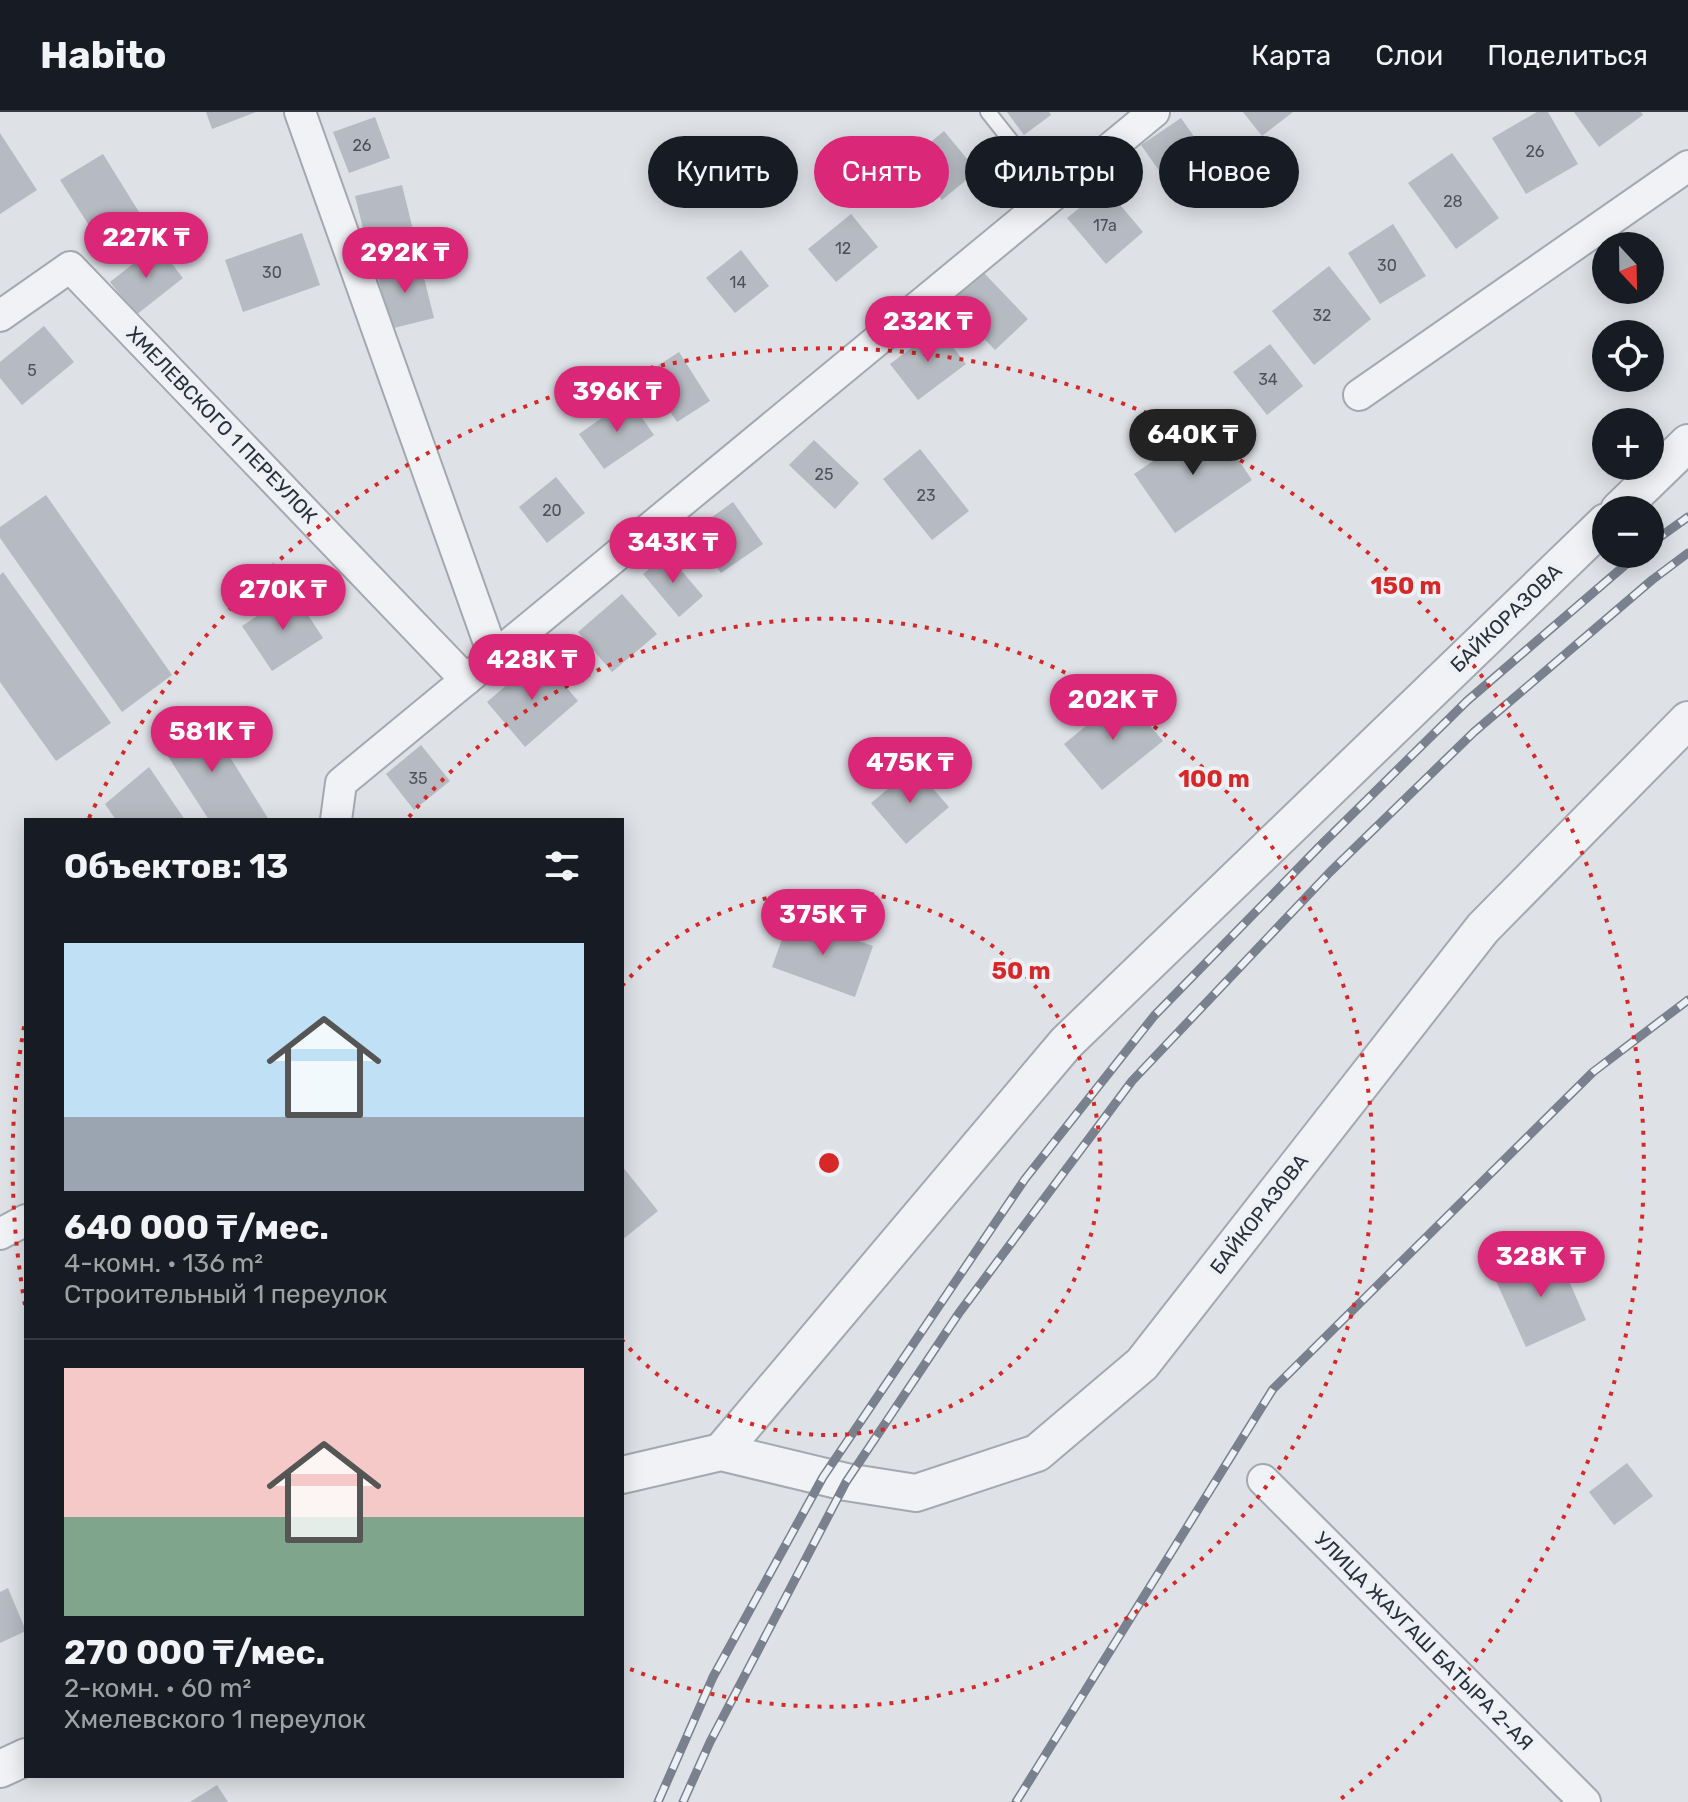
<!DOCTYPE html>
<html lang="ru">
<head>
<meta charset="utf-8">
<style>
	body { margin:0; font-family:Rubik,sans-serif; background:#242831; color:#f1f3f6; height:100vh; display:flex; flex-direction:column; font-size:30px; white-space:nowrap }
	* { box-sizing:border-box; margin:0 }
	p { font-size:26px; color:#9ea1a6 }
	.icon { flex:none; width:44px; height:44px; fill:none; stroke:currentColor; stroke-width:2; stroke-linecap:round; stroke-linejoin:round }
	.map { position:relative; flex:1; overflow:hidden }
	.drawer { position:absolute; left:24px; top:706px; width:600px; height:960px; display:flex; flex-direction:column; background:#171b24; border-radius:0px; box-shadow:0 4px 20px #0003 }
	.drawer>* { flex:none }
	.banner { position:absolute; left:648px; top:24px; width:760px; height:72px; display:flex; gap:16px }
	.needle { width:52px; rotate:158deg }
	.buttons { position:absolute; left:1592px; top:120px; display:grid; gap:16px }
	.buttons a { display:grid; place-items:center; width:72px; height:72px; border-radius:50%; background:#171b24; box-shadow:0 4px 20px #0003; font-size:40px }
	.price { position:absolute; translate:-50% -68px; padding:0 18px; border-radius:28px; background:#db2777; color:#fff; font-size:26px; line-height:52px; filter:drop-shadow(0 2px 4px #0008) }
	.price::after { content:''; position:absolute; left:50%; top:48px; width:24px; height:18px; margin-left:-12px; background:inherit; clip-path:polygon(0 0,100% 0,50% 100%) }
	.price.current { background:#222; color:#fff }
	ul { padding:0; list-style:none }
	li { display:grid; align-content:center; gap:16px; height:424px; padding:0 40px }
	li+li { border-top:2px solid #363941 }
	li span { display:grid; place-items:center; height:248px; border-radius:0px; color:#555 }
	li>.icon { margin-inline-start:auto }
	span .icon { width:144px; height:144px; fill:#fffc; stroke-width:1 }
	li b { font-size:34px }
	h2 { display:flex; justify-content:space-between; align-items:center; height:96px; padding:0 40px; font-size:34px }
	.chip { padding:0 28px; border-radius:36px; background:#171b24; box-shadow:0 4px 20px #0003; font-size:28px; line-height:72px }
	.chip.current { background:#db2777; color:#fff }
	header { display:flex; align-items:center; gap:48px; box-sizing:border-box; height:112px; padding:0 40px; background:#171b24; border-bottom:2px solid #363941 }
	header strong { font-size:38px }
	nav { display:flex; gap:44px; margin-inline-start:auto; font-size:28px }
	.map>svg:first-child { display:block }
	.building { fill:#b6bac2 }
	.lines { fill:none; stroke-linecap:round; stroke-linejoin:round }
	.service-casing { stroke:#a4a8af; stroke-width:18 }
	.minor-casing { stroke:#a4a8af; stroke-width:34 }
	.tertiary-casing { stroke:#a4a8af; stroke-width:40 }
	.service { stroke:#f0f2f5; stroke-width:14 }
	.minor { stroke:#f0f2f5; stroke-width:30 }
	.tertiary { stroke:#f0f2f5; stroke-width:36 }
	.rail-casing { stroke:#79808e; stroke-width:9 }
	.rail { stroke:#edf0f4; stroke-width:6; stroke-dasharray:18; stroke-linecap:butt }
	.ring { fill:none; stroke:#d62828; stroke-width:4; stroke-dasharray:4 8 }
	.labels { text-anchor:middle; dominant-baseline:central; stroke-width:8; stroke-linejoin:round; paint-order:stroke }
	.number-label { font-size:16px; fill:#4c525d }
	.street-label { font-size:20px; fill:#292f3b; stroke:#edf0f4 }
	.centre { fill:#d62828; stroke:#edf0f4; stroke-width:4 }
	.ring-label { font-size:24px; text-anchor:middle; font-weight:bold; fill:#d62828; stroke:#edf0f4; stroke-width:8; stroke-linejoin:round; paint-order:stroke }
</style>
</head>
<body>
<header>
<strong>Habito</strong>
<nav><a>Карта</a><a>Слои</a><a>Поделиться</a></nav>
</header>
<div class="map">
<svg width="1688" height="1690" viewBox="0 0 1688 1690">
	<rect width="100%" height="100%" fill="#dee1e6"/>
	<g class="building">
		<polygon points="206,0 256,0 212,17"/>
		<polygon points="1007,0 1049,0 1051,3 1024,23"/>
		<polygon points="1243,0 1293,0 1262,24"/>
		<polygon points="1537,0 1548,0 1578,52 1526,82 1492,26"/>
		<polygon points="1574,0 1641,0 1643,3 1599,35"/>
		<polygon points="375,5 390,46 349,61 333,20"/>
		<polygon points="1181,6 1216,56 1177,84 1141,33"/>
		<polygon points="944,19 977,59 942,88 909,48"/>
		<polygon points="0,21 37,78 0,102"/>
		<polygon points="1452,41 1499,106 1456,137 1408,71"/>
		<polygon points="103,42 139,100 97,126 60,68"/>
		<polygon points="402,73 416,130 369,141 355,84"/>
		<polygon points="1105,75 1143,120 1106,152 1067,106"/>
		<polygon points="851,102 878,135 836,170 808,137"/>
		<polygon points="1393,112 1426,164 1380,192 1348,141"/>
		<polygon points="302,121 320,173 243,200 225,148"/>
		<polygon points="157,133 183,166 136,203 110,170"/>
		<polygon points="741,138 769,174 735,201 706,166"/>
		<polygon points="420,150 434,206 390,217 377,160"/>
		<polygon points="1329,154 1371,207 1314,253 1272,199"/>
		<polygon points="983,160 1028,207 995,238 950,191"/>
		<polygon points="44,214 74,250 22,293 0,266 0,250"/>
		<polygon points="938,216 966,252 918,288 890,252"/>
		<polygon points="1270,232 1303,274 1267,303 1233,260"/>
		<polygon points="679,240 710,289 677,310 645,262"/>
		<polygon points="629,287 654,323 604,357 579,322"/>
		<polygon points="1212,309 1252,368 1175,421 1134,362"/>
		<polygon points="814,328 859,371 835,397 789,353"/>
		<polygon points="920,337 969,399 932,428 883,367"/>
		<polygon points="556,365 585,401 547,431 519,395"/>
		<polygon points="46,383 172,563 122,600 0,426 0,415"/>
		<polygon points="733,390 763,432 721,461 691,420"/>
		<polygon points="667,442 703,484 679,505 643,462"/>
		<polygon points="3,460 111,611 56,649 0,570 0,463"/>
		<polygon points="293,480 323,526 272,559 242,514"/>
		<polygon points="622,482 657,522 612,560 578,520"/>
		<polygon points="540,544 578,589 525,635 487,590"/>
		<polygon points="1124,583 1163,629 1102,678 1064,632"/>
		<polygon points="202,600 269,708 209,708 162,635"/>
		<polygon points="421,633 450,669 414,698 386,662"/>
		<polygon points="149,655 185,708 116,708 105,692"/>
		<polygon points="914,655 949,695 906,732 871,691"/>
		<polygon points="790,805 873,834 855,885 772,855"/>
		<polygon points="622,1054 658,1099 622,1128"/>
		<polygon points="1556,1139 1586,1208 1526,1235 1495,1167"/>
		<polygon points="1627,1351 1653,1384 1614,1413 1589,1380"/>
		<polygon points="8,1476 26,1519 0,1531 0,1480"/>
		<polygon points="217,1673 228,1690 190,1690"/>
	</g>
	<g class="lines">
		<g class="service-casing">
			<polyline id="service" points="988,0 1054,83"/>
		</g>
		<g class="minor-casing">
			<g id="minor">
				<polyline points="300,0 494,545"/>
				<polyline points="0,204 70,155 466,568"/>
				<polyline points="1359,283 1688,54"/>
				<polyline points="336,708 341,671 1154,0"/>
				<polyline points="0,1122 26,1108"/>
				<polyline points="1263,1368 1585,1690"/>
			</g>
		</g>
		<g class="tertiary-casing">
			<g id="tertiary">
				<polyline points="1619,398 1688,331"/>
				<polyline points="721,1340 1066,931 1606,410"/>
				<polyline points="622,1363 721,1340 846,1370 916,1381 1037,1341 1142,1252 1483,816 1688,608"/>
				<polyline points="0,1657 26,1645"/>
			</g>
		</g>
		<use href="#service" class="service"/>
		<use href="#minor" class="minor"/>
		<use href="#tertiary" class="tertiary"/>
		<g class="rail-casing">
			<g id="rail">
				<polyline points="1650,432 1688,405"/>
				<polyline points="658,1690 713,1565 823,1365 1025,1067 1154,904 1319,735 1467,589 1638,442"/>
				<polyline points="683,1690 710,1630 846,1370 959,1201 1132,969 1330,760 1474,620 1652,468 1688,441"/>
				<polyline points="1016,1690 1273,1277 1593,960 1688,888"/>
			</g>
		</g>
		<use href="#rail" class="rail"/>
	</g>
	<g class="ring">
		<path d="M622 874A272 272 0 1 1 622 1228"/>
		<path d="M409 705A544 544 0 1 1 625 1555"/>
		<path d="M25 1193A816 816 0 0 1 25 909M89 706A816 816 0 1 1 1337 1690"/>
	</g>
	<g class="labels">
		<g class="number-label">
			<text x="362" y="33">26</text>
			<text x="1535" y="39">26</text>
			<text x="1453" y="89">28</text>
			<text x="1105" y="113">17а</text>
			<text x="843" y="136">12</text>
			<text x="1387" y="153">30</text>
			<text x="272" y="160">30</text>
			<text x="738" y="170">14</text>
			<text x="1322" y="203">32</text>
			<text x="32" y="258">5</text>
			<text x="1268" y="267">34</text>
			<text x="824" y="362">25</text>
			<text x="926" y="383">23</text>
			<text x="552" y="398">20</text>
			<text x="418" y="666">35</text>
		</g>
		<g class="street-label">
			<text transform="translate(222 313) rotate(46)">ХМЕЛЕВСКОГО 1 ПЕРЕУЛОК</text>
			<text transform="translate(1506 506) rotate(-44)">БАЙКОРАЗОВА</text>
			<text transform="translate(1259 1102) rotate(-52)">БАЙКОРАЗОВА</text>
			<text transform="translate(1424 1529) rotate(45)">УЛИЦА ЖАУГАШ БАТЫРА 2-АЯ</text>
		</g>
	</g>
	<circle cx="829" cy="1051" r="12" class="centre"/>
	<g class="ring-label">
		<text x="1406" y="482">150 m</text>
		<text x="1214" y="675">100 m</text>
		<text x="1021" y="867">50 m</text>
	</g>
</svg>
<div class="buttons">
<a><svg class="needle" viewBox="-14 -14 28 28"><path d="M0-13l5 13h-10z" fill="#e53935"/><path d="M0 13l5-13h-10z" fill="#9ea1a6"/></svg></a>
<a><svg class="icon" aria-label="locate" viewBox="0 0 24 24"><circle cx="12" cy="12" r="6"/><path d="M12 2v4M12 18v4M2 12h4M18 12h4"/></svg></a>
<a>+</a>
<a>−</a>
</div>
<b class="price" style="left:146px;top:168px">227K ₸</b>
<b class="price" style="left:405px;top:183px">292K ₸</b>
<b class="price" style="left:928px;top:252px">232K ₸</b>
<b class="price" style="left:617px;top:322px">396K ₸</b>
<b class="price current" style="left:1193px;top:365px">640K ₸</b>
<b class="price" style="left:673px;top:473px">343K ₸</b>
<b class="price" style="left:283px;top:520px">270K ₸</b>
<b class="price" style="left:532px;top:590px">428K ₸</b>
<b class="price" style="left:1113px;top:630px">202K ₸</b>
<b class="price" style="left:212px;top:662px">581K ₸</b>
<b class="price" style="left:910px;top:693px">475K ₸</b>
<b class="price" style="left:823px;top:845px">375K ₸</b>
<b class="price" style="left:1541px;top:1187px">328K ₸</b>
<div class="banner">
<a class="chip">Купить</a>
<a class="chip current">Снять</a>
<a class="chip">Фильтры</a>
<a class="chip">Новое</a>
</div>
<section class="drawer">
<h2>Объектов: 13<svg class="icon" aria-label="filters" viewBox="0 0 24 24"><path d="M4 7h16M4 17h16"/><circle cx="9" cy="7" r="2"/><circle cx="15" cy="17" r="2"/></svg></h2>
<ul>
<li><span style="background:linear-gradient(#bfe0f5 70%,#9aa5b1 0)"><svg class="icon" aria-label="home" viewBox="0 0 24 24"><path d="M3 11l9-7 9 7M6 9v11h12V9"/></svg></span><div><b>640 000 ₸/мес.</b><p>4-комн. · 136 m²</p><p>Строительный 1 переулок</p></div></li>
<li><span style="background:linear-gradient(#f6c9c9 60%,#7fa58c 0)"><svg class="icon" aria-label="home" viewBox="0 0 24 24"><path d="M3 11l9-7 9 7M6 9v11h12V9"/></svg></span><div><b>270 000 ₸/мес.</b><p>2-комн. · 60 m²</p><p>Хмелевского 1 переулок</p></div></li>
</ul>
</section>
</div>
</body>
</html>
